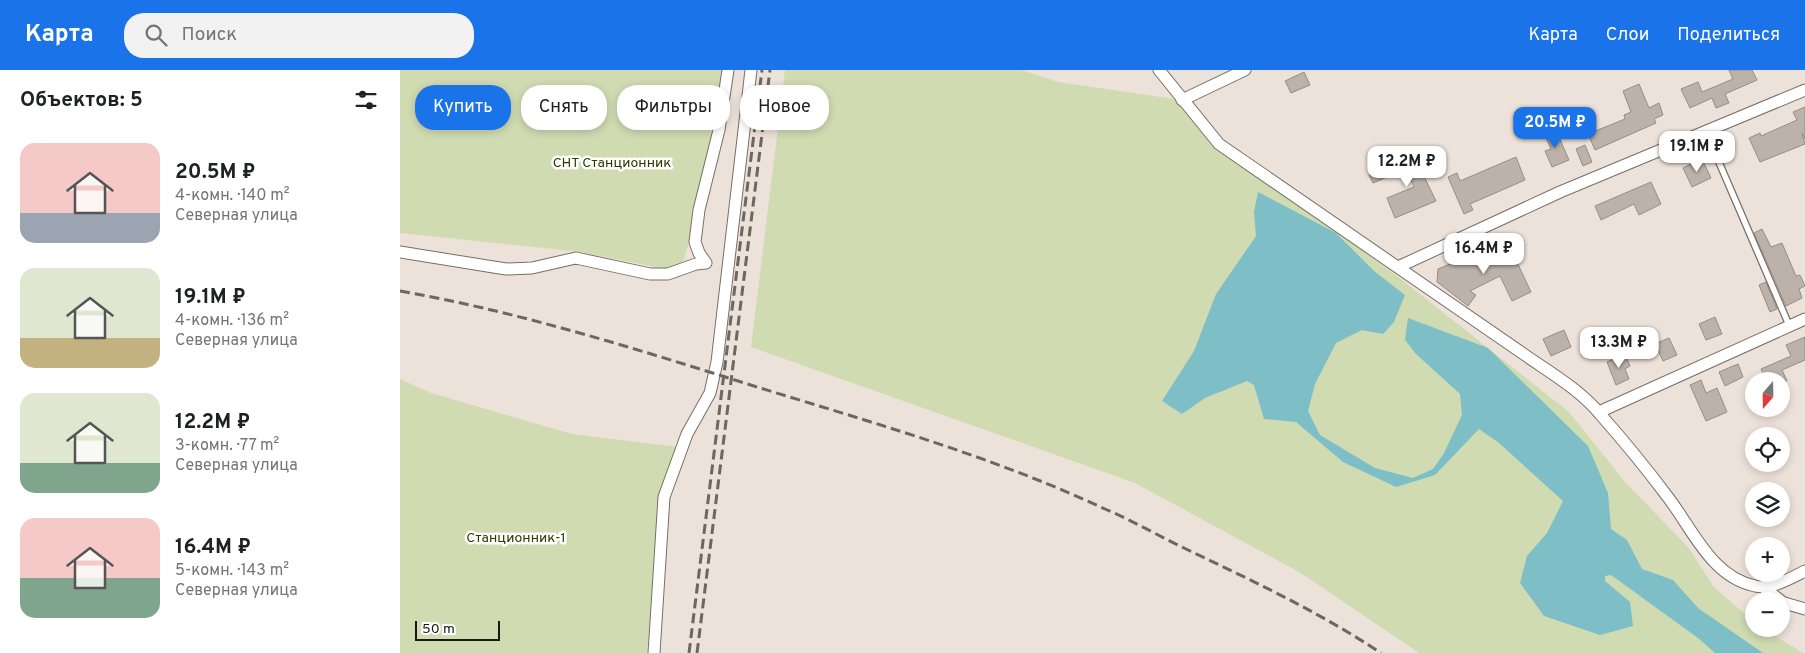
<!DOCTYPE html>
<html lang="ru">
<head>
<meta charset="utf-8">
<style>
	body { margin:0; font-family:Overpass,sans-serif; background:#f2f2f2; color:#202124; height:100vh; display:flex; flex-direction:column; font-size:19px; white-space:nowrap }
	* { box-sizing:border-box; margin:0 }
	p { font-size:16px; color:#757577 }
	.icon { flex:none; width:28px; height:28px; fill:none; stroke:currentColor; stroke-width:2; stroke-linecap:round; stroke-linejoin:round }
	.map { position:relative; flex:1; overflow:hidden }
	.panel { display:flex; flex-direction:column; background:#fff; width:400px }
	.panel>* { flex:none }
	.top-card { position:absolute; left:15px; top:15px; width:475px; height:45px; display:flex; gap:10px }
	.needle { width:32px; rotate:200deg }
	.fabs { position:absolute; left:1345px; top:302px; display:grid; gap:10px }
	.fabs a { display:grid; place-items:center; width:45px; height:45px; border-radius:50%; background:#fff; box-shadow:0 2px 8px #0003; font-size:25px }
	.scale { position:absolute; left:15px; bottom:12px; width:85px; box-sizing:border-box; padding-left:5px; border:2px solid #1a1613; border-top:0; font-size:14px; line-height:18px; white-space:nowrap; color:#1a1613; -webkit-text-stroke:4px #fff; paint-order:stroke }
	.price { position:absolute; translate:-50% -42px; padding:0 11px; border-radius:10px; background:#fff; color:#222; font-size:16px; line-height:32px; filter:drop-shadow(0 1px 2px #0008) }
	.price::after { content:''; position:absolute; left:50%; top:30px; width:15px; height:11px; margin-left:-8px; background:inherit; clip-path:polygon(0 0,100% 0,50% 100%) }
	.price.active { background:#1a73e8; color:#fff }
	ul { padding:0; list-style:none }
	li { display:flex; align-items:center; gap:15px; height:125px; padding:0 20px }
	li span { display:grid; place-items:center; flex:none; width:140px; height:100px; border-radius:15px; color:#555 }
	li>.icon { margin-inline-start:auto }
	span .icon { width:60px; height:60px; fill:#fffc; stroke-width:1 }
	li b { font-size:21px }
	h2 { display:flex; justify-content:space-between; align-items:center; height:60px; padding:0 20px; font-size:21px }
	.tag { padding:0 18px; border-radius:20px; background:#fff; box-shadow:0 2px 8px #0003; font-size:18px; line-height:45px }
	.tag.active { background:#1a73e8; color:#fff }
	header { display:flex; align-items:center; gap:30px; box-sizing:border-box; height:70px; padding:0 25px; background:#1a73e8; color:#fff }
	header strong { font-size:24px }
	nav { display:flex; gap:28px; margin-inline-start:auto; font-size:18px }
	.search { width:350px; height:45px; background:#f2f2f2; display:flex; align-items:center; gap:12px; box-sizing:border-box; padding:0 18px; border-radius:20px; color:#757577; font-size:19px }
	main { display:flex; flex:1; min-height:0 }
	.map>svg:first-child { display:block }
	.green { fill:#d0dbb2 }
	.water { fill:#7dbec7 }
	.building { fill:#bcb2a9; stroke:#978d85 }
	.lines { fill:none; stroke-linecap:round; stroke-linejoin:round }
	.service-casing { stroke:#786e66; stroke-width:8 }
	.minor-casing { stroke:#786e66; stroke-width:13 }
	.service { stroke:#fff; stroke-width:5.5 }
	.minor { stroke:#fff; stroke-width:11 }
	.rail { stroke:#6d6661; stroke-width:3; stroke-dasharray:10 5; stroke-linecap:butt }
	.labels { text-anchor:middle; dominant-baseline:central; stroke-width:5; stroke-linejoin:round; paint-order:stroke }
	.park-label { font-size:14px; fill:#303a00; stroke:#fff }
</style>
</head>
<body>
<header>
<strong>Карта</strong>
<div class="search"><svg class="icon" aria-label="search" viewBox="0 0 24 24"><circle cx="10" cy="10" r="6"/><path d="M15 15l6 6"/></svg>Поиск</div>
<nav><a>Карта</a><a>Слои</a><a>Поделиться</a></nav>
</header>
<main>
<section class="panel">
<h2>Объектов: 5<svg class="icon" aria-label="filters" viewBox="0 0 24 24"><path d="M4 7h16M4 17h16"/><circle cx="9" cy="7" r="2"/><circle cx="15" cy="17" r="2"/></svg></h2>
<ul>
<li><span style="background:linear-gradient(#f6c9c9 70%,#9aa5b1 0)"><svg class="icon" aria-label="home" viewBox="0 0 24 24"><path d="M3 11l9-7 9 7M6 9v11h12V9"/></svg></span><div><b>20.5M ₽</b><p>4-комн. · 140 m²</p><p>Северная улица</p></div></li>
<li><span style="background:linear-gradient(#dfe7d0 70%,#c2b280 0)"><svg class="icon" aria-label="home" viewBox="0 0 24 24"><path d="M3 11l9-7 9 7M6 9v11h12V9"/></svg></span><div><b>19.1M ₽</b><p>4-комн. · 136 m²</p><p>Северная улица</p></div></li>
<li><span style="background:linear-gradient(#dfe7d0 70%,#7fa58c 0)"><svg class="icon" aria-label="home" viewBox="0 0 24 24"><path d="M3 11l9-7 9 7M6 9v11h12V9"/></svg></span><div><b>12.2M ₽</b><p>3-комн. · 77 m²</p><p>Северная улица</p></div></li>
<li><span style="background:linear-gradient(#f6c9c9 60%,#7fa58c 0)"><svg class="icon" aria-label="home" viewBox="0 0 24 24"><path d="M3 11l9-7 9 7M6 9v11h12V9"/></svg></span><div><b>16.4M ₽</b><p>5-комн. · 143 m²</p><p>Северная улица</p></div></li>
</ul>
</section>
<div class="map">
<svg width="1405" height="583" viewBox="0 0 1405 583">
	<rect width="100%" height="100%" fill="#ede2d9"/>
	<g class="green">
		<polygon points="0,0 333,0 319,69 283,192 266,199 181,182 0,163"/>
		<polygon points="385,0 622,0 658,12 782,30 819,75 997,206 1169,342 1226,413 1288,477 1314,517 1354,552 1354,559 1364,559 1403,583 1019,583 901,503 735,413 351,277"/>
		<polygon points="0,309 31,323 172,364 278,377 259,422 247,583 0,583"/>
	</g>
	<polygon class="water" points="858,122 936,163 974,201 1005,225 994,252 983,264 962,260 936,273 915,314 908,341 920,365 975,398 1013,408 1033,399 1044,383 1062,345 1060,324 1016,284 1005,270 1008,248 1088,278 1188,376 1208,423 1211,459 1227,470 1242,499 1273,510 1298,538 1363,583 1315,583 1298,568 1211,505 1205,506 1205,511 1230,532 1233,556 1200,565 1144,546 1120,513 1127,486 1147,463 1163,431 1099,373 1079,359 1035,405 996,417 943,392 896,352 864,349 854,315 847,311 805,328 782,344 762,331 794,281 816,224 856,166 854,142"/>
	<g class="building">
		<polygon points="1329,0 1352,0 1357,10 1325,24 1329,33 1316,38 1312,28 1290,38 1281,19 1298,12 1302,22 1333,9"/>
		<polygon points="904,2 910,15 891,23 885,11"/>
		<polygon points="1239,14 1249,38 1259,33 1263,45 1254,49 1256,53 1195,80 1188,64 1225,49 1224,45 1231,42 1223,21"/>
		<polygon points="1405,37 1405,69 1402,63 1405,74 1360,92 1349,68 1360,63 1361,66 1397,50 1393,42"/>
		<polygon points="1155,58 1169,90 1152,97 1145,81 1151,79 1144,63"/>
		<polygon points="1185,75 1192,92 1183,96 1176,79"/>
		<polygon points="1014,86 1036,131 995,148 987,128 1014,117 1006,99 973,113 969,105"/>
		<polygon points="1116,87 1125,110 1070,134 1073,140 1064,144 1048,107 1057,103 1060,111"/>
		<polygon points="1302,89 1311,108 1292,117 1283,98"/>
		<polygon points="1251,112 1261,134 1239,145 1234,134 1201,150 1195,136"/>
		<polygon points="1362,159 1371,177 1382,173 1396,206 1400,205 1405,216 1399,219 1402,228 1386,236 1354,163"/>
		<polygon points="1107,171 1131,222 1112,231 1100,206 1070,221 1076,225 1068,236 1037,212 1038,199 1060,190 1062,195 1099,178 1098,175"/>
		<polygon points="1366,212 1377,239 1370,242 1359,215"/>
		<polygon points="1315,247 1322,264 1306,270 1299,254"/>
		<polygon points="1164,260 1171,277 1151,286 1143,269"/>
		<polygon points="1405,267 1405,290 1382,300 1387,311 1366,311 1361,299 1391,286 1386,275"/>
		<polygon points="1269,268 1277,285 1263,291 1255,274"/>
		<polygon points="1225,284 1230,296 1225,299 1229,309 1216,315 1207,292"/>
		<polygon points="1338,294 1343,307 1325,316 1319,302"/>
		<polygon points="1301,310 1306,323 1317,318 1327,342 1306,351 1290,315"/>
	</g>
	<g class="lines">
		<g class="service-casing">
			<polyline id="service" points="1306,62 1389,255"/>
		</g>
		<g class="minor-casing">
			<g id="minor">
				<path d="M759,0L819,74L1125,285C1151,303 1180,320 1200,344C1223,370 1246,398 1267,426C1292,458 1311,507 1355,516C1371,520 1391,508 1405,501"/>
				<polyline points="782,30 845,0"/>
				<polyline points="0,182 106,199 132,198 176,188 250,204 268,204 296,194 306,193 299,183 295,172 299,140 319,60 328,0"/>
				<polyline points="998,197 1160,122 1405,20"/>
				<polyline points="1199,342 1405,249"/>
				<polyline points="1363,517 1381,531"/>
				<polyline points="1381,532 1405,539"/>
				<polyline points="254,583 264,427 287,364 310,323 317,292 351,0"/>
			</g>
		</g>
		<use href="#service" class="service"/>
		<use href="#minor" class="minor"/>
		<g class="rail">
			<path d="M0,221C120,242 240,280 357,317C474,353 594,387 705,439C733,451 759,466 786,479C853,511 919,542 981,583"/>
			<polyline points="289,583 362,0"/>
			<polyline points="297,583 370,0"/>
		</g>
	</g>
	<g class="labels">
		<g class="park-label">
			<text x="212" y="93">СНТ Станционник</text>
			<text x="116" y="468">Станционник-1</text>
		</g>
	</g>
</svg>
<div class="fabs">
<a><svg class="needle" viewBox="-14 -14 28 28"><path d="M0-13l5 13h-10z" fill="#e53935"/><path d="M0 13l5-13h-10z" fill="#757577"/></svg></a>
<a><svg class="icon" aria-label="locate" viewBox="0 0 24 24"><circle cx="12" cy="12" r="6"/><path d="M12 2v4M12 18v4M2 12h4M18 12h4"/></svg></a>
<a><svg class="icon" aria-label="layers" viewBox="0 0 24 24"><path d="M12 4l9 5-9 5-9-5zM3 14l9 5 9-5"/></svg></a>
<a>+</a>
<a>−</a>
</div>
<div class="scale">50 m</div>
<b class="price active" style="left:1155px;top:79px">20.5M ₽</b>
<b class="price" style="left:1297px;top:103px">19.1M ₽</b>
<b class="price" style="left:1007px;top:118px">12.2M ₽</b>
<b class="price" style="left:1084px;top:205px">16.4M ₽</b>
<b class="price" style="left:1219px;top:299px">13.3M ₽</b>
<div class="top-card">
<a class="tag active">Купить</a>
<a class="tag">Снять</a>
<a class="tag">Фильтры</a>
<a class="tag">Новое</a>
</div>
</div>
</main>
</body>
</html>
